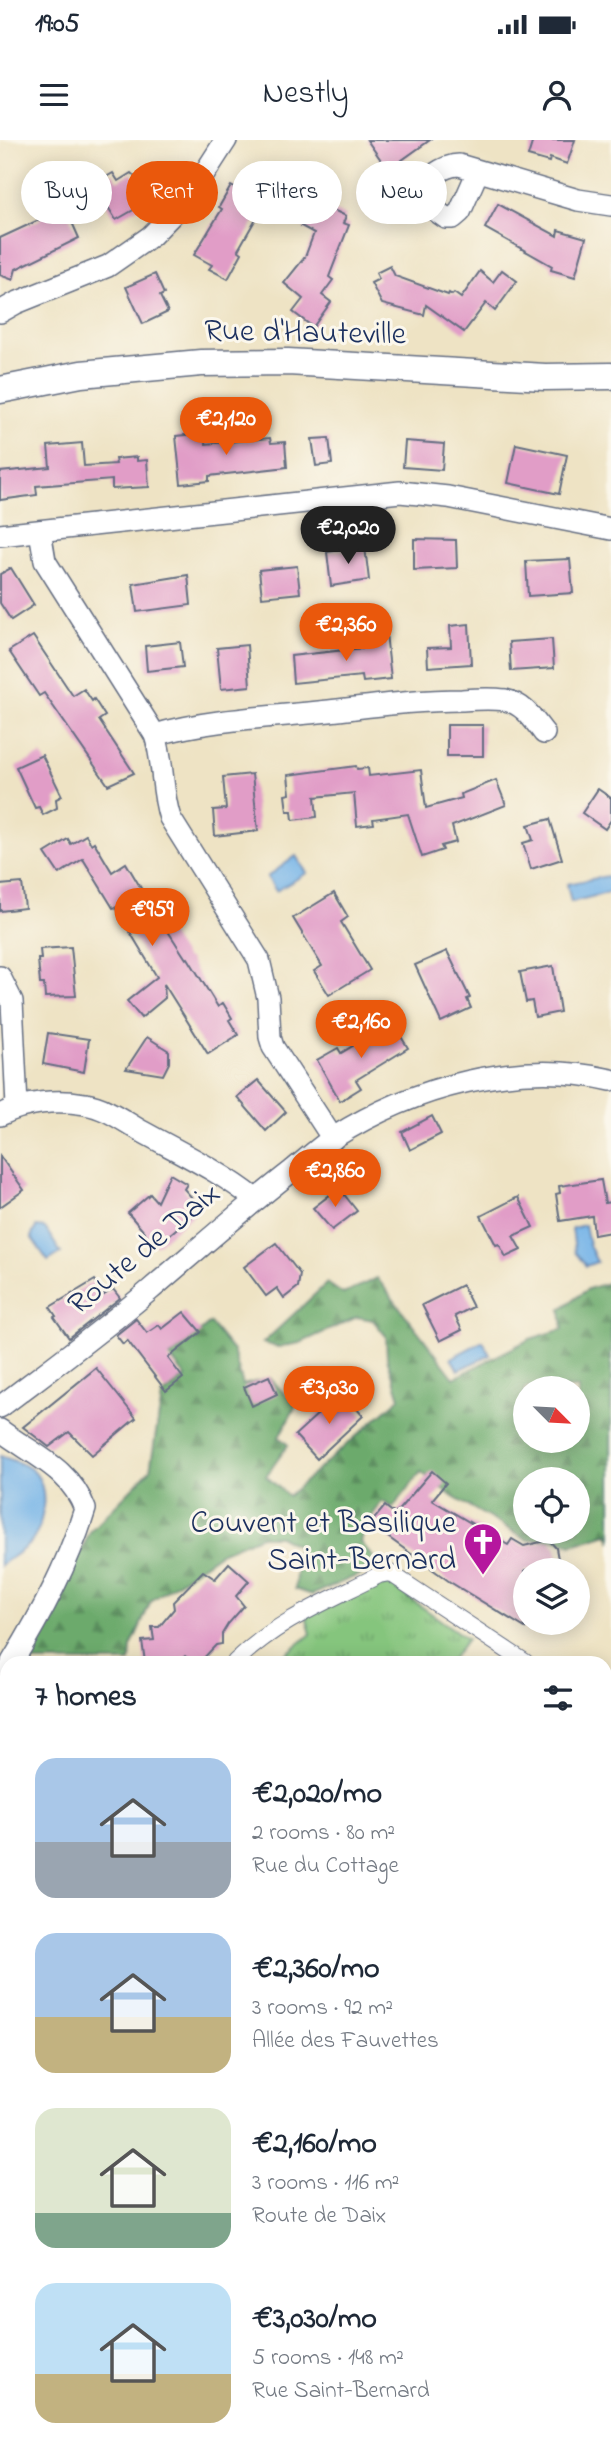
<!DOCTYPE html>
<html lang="en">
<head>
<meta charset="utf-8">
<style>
	body { margin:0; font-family:"Indie Flower",sans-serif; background:#f2f2f3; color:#1f2937; height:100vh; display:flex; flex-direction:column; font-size:26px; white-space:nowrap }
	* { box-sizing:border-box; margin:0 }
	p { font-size:23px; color:#747a83 }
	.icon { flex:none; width:38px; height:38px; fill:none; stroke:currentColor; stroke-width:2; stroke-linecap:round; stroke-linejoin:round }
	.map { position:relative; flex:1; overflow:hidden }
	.drawer { position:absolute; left:0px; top:1516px; width:612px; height:800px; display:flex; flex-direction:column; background:#fff; border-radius:21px 21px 0 0; box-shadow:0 4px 18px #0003 }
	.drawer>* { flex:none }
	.banner { position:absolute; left:21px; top:21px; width:570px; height:63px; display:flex; gap:14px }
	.needle { width:46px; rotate:114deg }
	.tools { position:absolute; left:513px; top:1236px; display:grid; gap:14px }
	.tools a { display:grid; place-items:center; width:77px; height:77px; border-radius:50%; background:#fff; box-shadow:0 4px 18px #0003; font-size:35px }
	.price { position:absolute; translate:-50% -60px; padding:0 16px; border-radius:24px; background:#ea580c; color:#fff; font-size:23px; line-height:46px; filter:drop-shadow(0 2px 4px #0008) }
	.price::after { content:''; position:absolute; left:50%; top:42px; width:21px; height:16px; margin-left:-10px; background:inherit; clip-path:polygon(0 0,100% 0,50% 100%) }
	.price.current { background:#222; color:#fff }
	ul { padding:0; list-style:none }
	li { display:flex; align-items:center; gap:21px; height:175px; padding:0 35px }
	li span { display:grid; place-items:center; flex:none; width:196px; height:140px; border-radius:21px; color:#555 }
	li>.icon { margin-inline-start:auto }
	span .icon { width:84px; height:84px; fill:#fffc; stroke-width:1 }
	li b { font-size:30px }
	h2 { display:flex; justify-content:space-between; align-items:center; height:84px; padding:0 35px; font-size:30px }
	.chip { padding:0 24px; border-radius:32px; background:#fff; box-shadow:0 4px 18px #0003; font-size:24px; line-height:63px }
	.chip.current { background:#ea580c; color:#fff }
	.status { display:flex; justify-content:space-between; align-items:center; height:49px; padding:0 35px; background:#fff; direction:ltr }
	.status svg { height:19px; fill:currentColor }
	header { display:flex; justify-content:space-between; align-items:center; height:91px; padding:0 35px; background:#fff; font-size:32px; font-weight:600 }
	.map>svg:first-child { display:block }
	.forest { fill:url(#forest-firs); stroke:#446c65; stroke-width:2; fill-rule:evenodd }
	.park { fill:url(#park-tufts); stroke:#507a6e; stroke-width:2 }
	.water { fill:#74b3e7; stroke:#4871a2; stroke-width:2 }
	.building { fill:#e19dc7 }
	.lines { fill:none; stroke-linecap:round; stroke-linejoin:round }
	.pedestrian-casing { stroke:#656e82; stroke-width:18 }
	.minor-casing { stroke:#656e82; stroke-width:24 }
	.tertiary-casing { stroke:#656e82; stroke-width:29 }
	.pedestrian { stroke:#fff; stroke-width:16 }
	.minor { stroke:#fff; stroke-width:21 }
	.tertiary { stroke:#fff; stroke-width:26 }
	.labels { text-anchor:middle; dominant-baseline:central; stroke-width:6; stroke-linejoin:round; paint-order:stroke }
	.street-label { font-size:32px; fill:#1b2f5e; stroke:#fbf7ec }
	.poi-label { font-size:32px; fill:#1b2f5e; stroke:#fbf7ec; text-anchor:end }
</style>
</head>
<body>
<div class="status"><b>19:05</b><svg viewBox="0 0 49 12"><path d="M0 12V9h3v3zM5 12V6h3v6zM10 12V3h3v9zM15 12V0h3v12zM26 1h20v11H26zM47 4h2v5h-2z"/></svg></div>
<header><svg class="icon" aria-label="menu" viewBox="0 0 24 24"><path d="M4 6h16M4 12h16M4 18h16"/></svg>Nestly<svg class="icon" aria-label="person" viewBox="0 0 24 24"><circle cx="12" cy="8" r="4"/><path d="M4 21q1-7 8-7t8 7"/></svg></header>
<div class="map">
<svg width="611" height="2315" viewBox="0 0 611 2315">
	<defs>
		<pattern id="forest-firs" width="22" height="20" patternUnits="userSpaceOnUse" patternTransform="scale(1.75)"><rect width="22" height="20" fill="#6caa6c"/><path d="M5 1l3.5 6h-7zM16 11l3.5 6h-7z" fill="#588b5c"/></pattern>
		<pattern id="park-tufts" width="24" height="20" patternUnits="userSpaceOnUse" patternTransform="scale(1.75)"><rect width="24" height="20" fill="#85c57d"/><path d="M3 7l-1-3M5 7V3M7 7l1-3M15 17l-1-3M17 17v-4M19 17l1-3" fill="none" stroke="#6ca06a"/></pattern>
	</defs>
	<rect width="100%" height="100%" fill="#fbf7ec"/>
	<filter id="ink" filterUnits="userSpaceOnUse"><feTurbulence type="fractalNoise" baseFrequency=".0143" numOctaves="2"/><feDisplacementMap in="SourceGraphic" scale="14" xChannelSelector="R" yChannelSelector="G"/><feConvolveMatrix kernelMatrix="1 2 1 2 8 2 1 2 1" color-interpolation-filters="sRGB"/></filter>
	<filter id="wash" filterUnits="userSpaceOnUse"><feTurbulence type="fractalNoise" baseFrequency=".00686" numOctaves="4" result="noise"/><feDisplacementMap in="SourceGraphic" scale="28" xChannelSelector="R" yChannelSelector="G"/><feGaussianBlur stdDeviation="1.57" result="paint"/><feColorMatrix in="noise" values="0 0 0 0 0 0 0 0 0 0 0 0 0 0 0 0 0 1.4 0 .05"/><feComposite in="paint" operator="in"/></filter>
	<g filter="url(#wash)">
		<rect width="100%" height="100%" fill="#eee3c4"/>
		<g class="forest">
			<path d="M377,1138L454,1238L530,1199L563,1189L561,1169L588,1149L611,1142V1402L608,1394L572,1405L553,1399L528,1400L453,1357L421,1332L393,1368L382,1361L366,1386L361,1402L373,1417L361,1434L312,1455L295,1449L298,1406L279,1396H261L220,1413L151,1461L131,1507L130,1522H26L91,1390L150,1330L162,1256L186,1237L170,1217L210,1183L233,1211L243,1245L270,1238L296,1266L279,1297L288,1305L266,1336L288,1356L400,1258L387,1218L386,1196L373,1180L357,1177L300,1203L278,1207L263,1203L327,1143L343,1154ZM525,1248H578V1300H525ZM525,1339H578V1391H525Z"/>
			<polygon points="606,1619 611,1624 611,1737 606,1733"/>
			<polygon points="0,1640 7,1653 7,1760 0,1745"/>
		</g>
		<polygon class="park" points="384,1440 467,1499 450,1522 276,1522 311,1494 306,1476"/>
		<g class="water">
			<polygon points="296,716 307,733 276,751 267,737"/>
			<polygon points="607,736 611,739 611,752 571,762 567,744"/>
			<polygon points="585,1085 589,1105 597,1122 586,1126 575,1112 572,1088"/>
			<polygon points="36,1087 45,1088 61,1113 48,1121 31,1097"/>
			<polygon points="483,1201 490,1215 458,1230 451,1218"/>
			<path d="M0,1316C9,1319 22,1323 31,1329C50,1344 45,1385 31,1402C23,1411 9,1418 0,1426Z"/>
		</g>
		<g id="blocks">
			<g class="building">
				<polygon points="367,0 430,0 388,30"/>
				<polygon points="533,0 575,0 567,24 550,18 549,22 528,16"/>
				<polygon points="113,33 118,41 131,33 140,42 151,60 116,80 94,44"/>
				<polygon points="248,41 270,54 238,110 242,113 228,139 209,129 212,125 194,115 222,69 219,67 231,46 242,52"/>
				<polygon points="312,60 346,76 343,83 349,85 329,137 333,140 322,155 331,162 313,187 293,172 303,159 284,143 305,117 314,93 301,86"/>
				<polygon points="63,62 79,98 16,129 13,140 0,135 0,98 41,79 38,73"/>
				<polygon points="498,64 557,96 558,90 586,98 575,137 551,130 552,126 485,88"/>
				<polygon points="390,126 395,136 448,155 449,153 452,155 454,153 461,158 480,131 493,142 502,130 517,141 495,171 486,163 464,192 426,165 424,175 382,164 371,143 379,139 376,133"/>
				<polygon points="155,134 164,154 160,156 168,172 143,184 126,147"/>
				<polygon points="205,293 206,304 270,298 271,303 285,302 287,327 209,336 209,341 181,344 176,296"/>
				<polygon points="329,298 332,324 316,326 312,299"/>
				<polygon points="405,301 444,304 442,330 403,327"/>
				<polygon points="82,303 84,326 116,324 115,319 137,317 137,321 147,320 149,347 112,349 112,340 36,346 37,355 0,360 0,332 50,327 48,306"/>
				<polygon points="516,304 567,315 559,354 508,343"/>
				<polygon points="414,399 456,400 457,428 414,430"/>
				<polygon points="365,407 369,440 331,446 327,412"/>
				<polygon points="570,419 573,453 528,456 526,421"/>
				<polygon points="297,426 300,453 262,457 259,430"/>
				<polygon points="11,428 34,465 11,480 0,463 0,434"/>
				<polygon points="188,435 191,465 137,472 133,444"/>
				<polygon points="469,484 471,524 428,527 427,508 451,507 450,486"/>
				<polygon points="386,493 391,539 363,542 362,536 293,543 291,516 363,508 362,496"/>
				<polygon points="33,496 73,556 84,549 92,561 94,559 105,576 99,580 134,633 108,645 44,553 39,556 9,511"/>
				<polygon points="552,499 554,528 511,531 509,502"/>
				<polygon points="180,502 183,527 147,531 145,506"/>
				<polygon points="247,505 250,546 221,549 217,508"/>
				<rect x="447" y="585" width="36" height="31"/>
				<polygon points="42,615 62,656 56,659 57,668 43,675 39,667 35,668 16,627"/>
				<polygon points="356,626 357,629 368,628 369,636 421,630 426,668 462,658 461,654 496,640 506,665 452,686 456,702 441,706 443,710 422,717 408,674 373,679 374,684 357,686 354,653 315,657 317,677 293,680 292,671 287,671 285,655 290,654 288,635"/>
				<polygon points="252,634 258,691 215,696 213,670 226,669 223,637"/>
				<polygon points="598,649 611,658 611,680 605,689 582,673"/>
				<polygon points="550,679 562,719 531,729 523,703 533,700 528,685"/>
				<polygon points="86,695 91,704 94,702 112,732 126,723 142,750 137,752 158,784 162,782 186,819 188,818 218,867 223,863 232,878 229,880 238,895 208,914 164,844 165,858 141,878 127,861 157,837 115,767 113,768 83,719 59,734 45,713 68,699 71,704"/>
				<polygon points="22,743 25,768 0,771 0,745"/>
				<polygon points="334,753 348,777 341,782 370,830 329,855 314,831 322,826 293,778"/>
				<polygon points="71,807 76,856 45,857 44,844 40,844 38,819 41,819 40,809"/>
				<polygon points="447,811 470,858 467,859 471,868 441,882 415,825"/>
				<polygon points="553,826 560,872 535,877 532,861 526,862 520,832"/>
				<polygon points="392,882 408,908 356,940 361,948 340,961 317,920 338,908 341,913"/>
				<polygon points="48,893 89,899 84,932 43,924"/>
				<polygon points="147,897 169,911 169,923 163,935 126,929"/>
				<polygon points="258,940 286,972 266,991 237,957"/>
				<polygon points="432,976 441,994 410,1010 402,992"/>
				<polygon points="0,1016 24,1050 0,1067"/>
				<polygon points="170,1034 187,1044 184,1049 201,1068 156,1106 128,1073 150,1054 157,1062"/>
				<polygon points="601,1040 605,1063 611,1062 611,1092 594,1095 592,1076 560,1081 556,1054 560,1053 559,1046"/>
				<polygon points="339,1048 357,1071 332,1090 313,1068"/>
				<polygon points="518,1057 533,1087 513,1096 521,1110 506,1117 499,1104 496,1105 481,1076"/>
				<polygon points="276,1103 300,1134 298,1147 284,1158 277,1148 266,1156 244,1127"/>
				<polygon points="95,1140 104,1155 113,1149 120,1158 69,1198 54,1177 56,1176 50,1167"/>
				<polygon points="462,1145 473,1167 455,1176 462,1190 440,1201 422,1165"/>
				<polygon points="184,1172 201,1192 168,1218 183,1238 166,1251 127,1200 123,1204 116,1195 136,1179 147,1193 159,1185 162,1189"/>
				<polygon points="96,1228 136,1278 92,1315 69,1292 49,1307 23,1287"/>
				<polygon points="269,1236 277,1254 252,1266 244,1247"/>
				<polygon points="342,1252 363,1276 317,1319 295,1295"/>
				<polygon points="432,1331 446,1343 432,1360 508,1405 512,1399 524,1406 549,1400 556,1408 560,1430 525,1430 525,1488 450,1442 370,1384 385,1366 395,1374"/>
				<polygon points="229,1423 249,1441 236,1456 244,1466 228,1484 222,1494 222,1504 216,1505 200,1522 192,1522 185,1516 179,1522 145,1522 142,1501 154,1500 152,1487 159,1487 174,1469 173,1462 203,1431 215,1439"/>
			</g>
		</g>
	</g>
	<g filter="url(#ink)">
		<use href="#blocks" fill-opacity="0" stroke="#656e82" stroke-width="2"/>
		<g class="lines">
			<g class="pedestrian-casing">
				<path id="pedestrian" d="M235,1522C278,1480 326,1462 379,1435L390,1433L525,1522"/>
			</g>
			<g class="minor-casing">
				<g id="minor">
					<path d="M478,31L460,72L453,78H446L415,56C419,42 444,25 459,25L578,60L611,65"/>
					<polyline points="0,172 16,163 108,126 151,96 190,56 226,0"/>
					<path d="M40,391L45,421L155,595C164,622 161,651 170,678L259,820L268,858L270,897L273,907L333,999"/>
					<polyline points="0,395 400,352 448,357 611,389"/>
					<path d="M155,595C208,579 274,577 329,571C374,566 417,560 462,560C476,559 491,558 505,560C524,564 533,579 544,593"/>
					<polyline points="0,837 12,861 17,966"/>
					<path d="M0,975C25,962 57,959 85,964C106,967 125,982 143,992C181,1013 221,1032 255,1059"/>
					<path d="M0,1267C50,1229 102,1191 150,1150C197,1110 243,1069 292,1031C305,1020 319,1008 333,998C413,947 517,918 611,940"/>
					<path d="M0,1290C33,1315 70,1328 85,1369C68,1424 42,1473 12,1522"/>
					<polyline points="0,1543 7,1531"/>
					<polyline points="0,1797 7,1792"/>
					<polyline points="606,2247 611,2252"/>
					<polyline points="0,2253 7,2246"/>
					<polyline points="344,2315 349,2308"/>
					<polyline points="510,2315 515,2308"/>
				</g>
			</g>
			<g class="tertiary-casing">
				<polyline id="tertiary" points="0,250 81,234 201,223 288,222 545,237 611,236"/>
			</g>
			<use href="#pedestrian" class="pedestrian"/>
			<use href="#minor" class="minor"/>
			<use href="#tertiary" class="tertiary"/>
		</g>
	</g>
	<defs>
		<g id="church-pin" transform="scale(2.0125)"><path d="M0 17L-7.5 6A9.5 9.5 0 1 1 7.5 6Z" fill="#b5179e" stroke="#fbf7ec"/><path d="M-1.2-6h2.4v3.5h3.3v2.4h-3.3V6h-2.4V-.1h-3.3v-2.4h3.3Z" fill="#fff"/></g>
	</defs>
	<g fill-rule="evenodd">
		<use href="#church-pin" x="483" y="1402"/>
	</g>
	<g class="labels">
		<g class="street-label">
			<text transform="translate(305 194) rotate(1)">Rue d'Hauteville</text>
			<text transform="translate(145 1110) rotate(-40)">Route de Daix</text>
		</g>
		<g class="poi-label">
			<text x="456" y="1384">Couvent et Basilique<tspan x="456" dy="37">Saint-Bernard</tspan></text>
		</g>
	</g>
</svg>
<div class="tools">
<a><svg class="needle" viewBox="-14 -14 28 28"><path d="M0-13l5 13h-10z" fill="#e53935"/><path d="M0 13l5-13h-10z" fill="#747a83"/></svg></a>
<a><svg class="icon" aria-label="locate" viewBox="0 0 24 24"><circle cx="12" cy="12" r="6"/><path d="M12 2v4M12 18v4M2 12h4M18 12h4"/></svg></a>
<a><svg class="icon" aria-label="layers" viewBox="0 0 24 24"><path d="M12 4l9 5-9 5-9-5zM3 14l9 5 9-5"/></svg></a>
</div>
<b class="price" style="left:226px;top:317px">€2,120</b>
<b class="price current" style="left:348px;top:426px">€2,020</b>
<b class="price" style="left:346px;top:523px">€2,360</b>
<b class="price" style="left:152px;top:808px">€959</b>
<b class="price" style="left:361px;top:920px">€2,160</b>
<b class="price" style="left:335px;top:1069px">€2,860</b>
<b class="price" style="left:329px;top:1286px">€3,030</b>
<div class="banner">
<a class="chip">Buy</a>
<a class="chip current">Rent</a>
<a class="chip">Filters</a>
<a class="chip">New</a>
</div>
<section class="drawer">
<h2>7 homes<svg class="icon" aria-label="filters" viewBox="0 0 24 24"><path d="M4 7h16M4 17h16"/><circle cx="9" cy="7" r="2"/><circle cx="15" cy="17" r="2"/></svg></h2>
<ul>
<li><span style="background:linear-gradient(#a9c7e8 60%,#9aa5b1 0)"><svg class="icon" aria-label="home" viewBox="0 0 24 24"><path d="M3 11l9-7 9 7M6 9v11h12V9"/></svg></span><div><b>€2,020/mo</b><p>2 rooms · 80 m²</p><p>Rue du Cottage</p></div></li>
<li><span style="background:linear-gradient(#a9c7e8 60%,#c2b280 0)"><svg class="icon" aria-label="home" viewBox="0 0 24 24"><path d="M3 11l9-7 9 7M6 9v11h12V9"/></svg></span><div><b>€2,360/mo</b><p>3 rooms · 92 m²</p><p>Allée des Fauvettes</p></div></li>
<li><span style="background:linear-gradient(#dfe7d0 75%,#7fa58c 0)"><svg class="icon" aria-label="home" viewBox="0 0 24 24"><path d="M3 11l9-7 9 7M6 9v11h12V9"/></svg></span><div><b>€2,160/mo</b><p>3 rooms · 116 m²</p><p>Route de Daix</p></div></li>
<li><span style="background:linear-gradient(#bfe0f5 65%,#c2b280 0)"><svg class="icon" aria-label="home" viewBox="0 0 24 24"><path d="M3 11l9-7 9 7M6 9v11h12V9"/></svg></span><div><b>€3,030/mo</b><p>5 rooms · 148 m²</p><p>Rue Saint-Bernard</p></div></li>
</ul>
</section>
</div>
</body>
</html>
